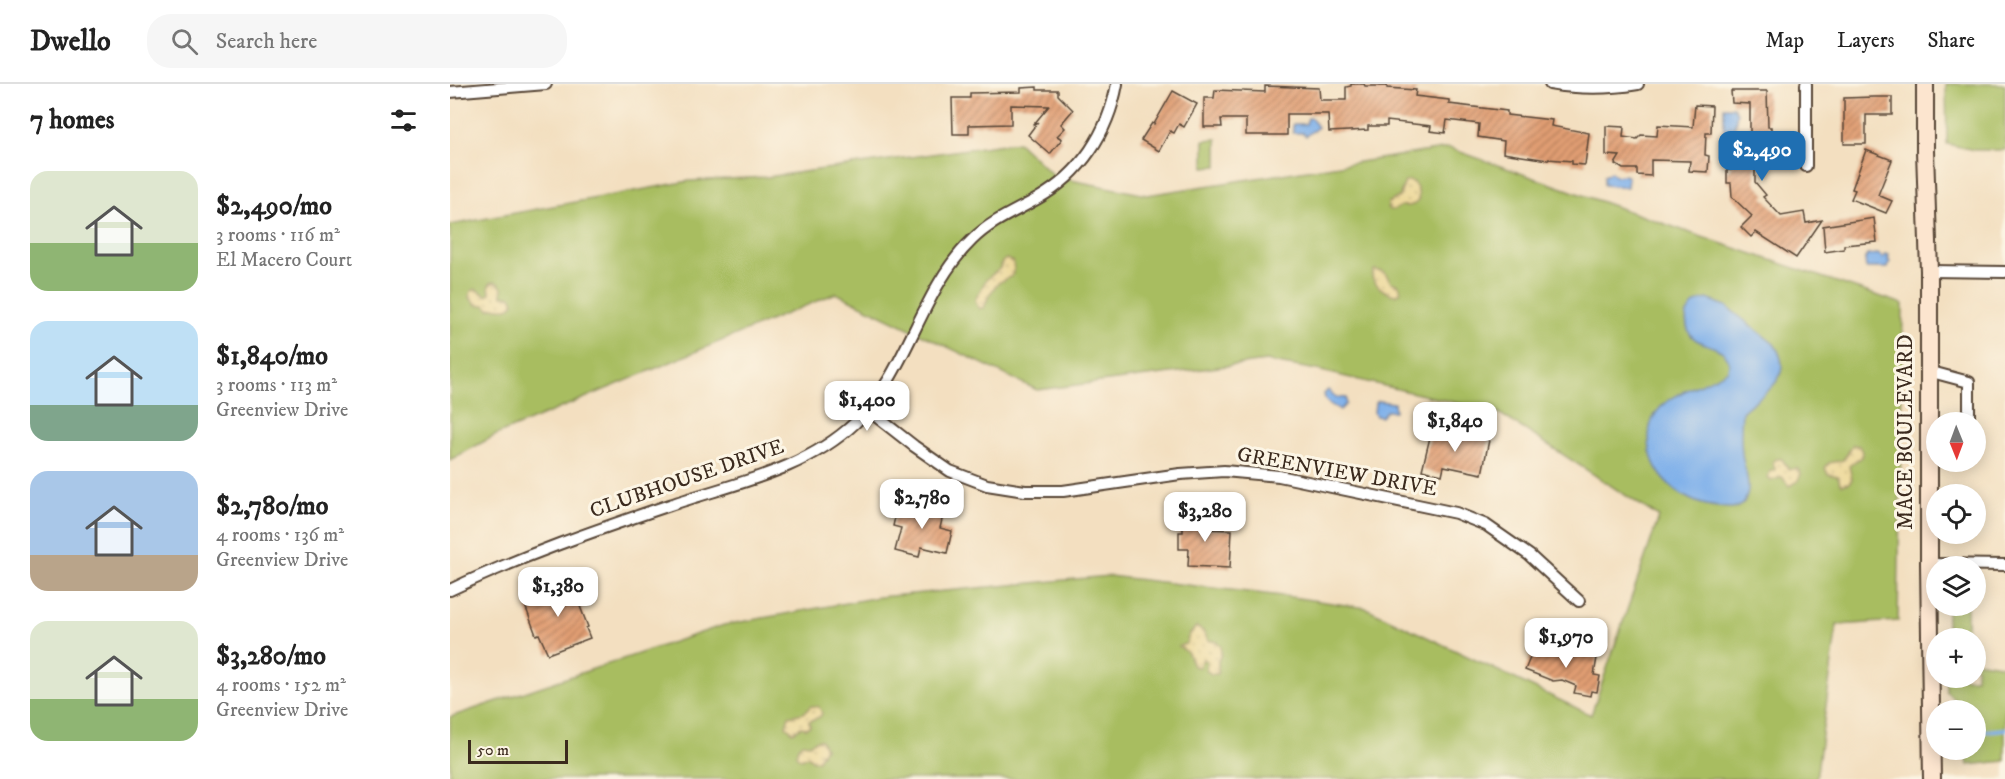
<!DOCTYPE html>
<html lang="en">
<head>
<meta charset="utf-8">
<style>
	body { margin:0; font-family:"IM FELL DW Pica",serif; background:#f6f6f6; color:#222; height:100vh; display:flex; flex-direction:column; font-size:22px; white-space:nowrap }
	* { box-sizing:border-box; margin:0 }
	p { font-size:20px; color:#767676 }
	.icon { flex:none; width:33px; height:33px; fill:none; stroke:currentColor; stroke-width:2; stroke-linecap:round; stroke-linejoin:round }
	.map { position:relative; flex:1; overflow:hidden }
	.side { display:flex; flex-direction:column; background:#fff; width:450px }
	.side>* { flex:none }
	.needle { width:39px; rotate:179deg }
	.tools { position:absolute; left:1476px; top:328px; display:grid; gap:12px }
	.tools a { display:grid; place-items:center; width:60px; height:60px; border-radius:50%; background:#fff; box-shadow:0 3px 15px #0003; font-size:30px }
	.scale { position:absolute; left:18px; bottom:15px; width:100px; box-sizing:border-box; padding-left:6px; border:3px solid #3b2a1e; border-top:0; font-size:16px; line-height:21px; white-space:nowrap; color:#3b2a1e; -webkit-text-stroke:4px #fcf5e5; paint-order:stroke }
	.price { position:absolute; translate:-50% -51px; padding:0 14px; border-radius:12px; background:#fff; color:#222; font-size:20px; line-height:39px; filter:drop-shadow(0 2px 3px #0008) }
	.price::after { content:''; position:absolute; left:50%; top:36px; width:18px; height:14px; margin-left:-9px; background:inherit; clip-path:polygon(0 0,100% 0,50% 100%) }
	.price.current { background:#1f6fb2; color:#fff }
	ul { padding:0; list-style:none }
	li { display:flex; align-items:center; gap:18px; height:150px; padding:0 30px }
	li span { display:grid; place-items:center; flex:none; width:168px; height:120px; border-radius:18px; color:#555 }
	li>.icon { margin-inline-start:auto }
	span .icon { width:72px; height:72px; fill:#fffc; stroke-width:1 }
	li b { font-size:26px }
	h2 { display:flex; justify-content:space-between; align-items:center; height:72px; padding:0 30px; font-size:26px }
	header { display:flex; align-items:center; gap:36px; box-sizing:border-box; height:84px; padding:0 30px; background:#fff; border-bottom:2px solid #e0e0e0 }
	header strong { font-size:28px }
	nav { display:flex; gap:33px; margin-inline-start:auto; font-size:21px }
	.search { width:420px; height:54px; background:#f6f6f6; display:flex; align-items:center; gap:15px; box-sizing:border-box; padding:0 21px; border-radius:24px; color:#767676; font-size:22px }
	main { display:flex; flex:1; min-height:0 }
	.map>svg:first-child { display:block }
	.green { fill:#a8bd61; stroke:#727440; stroke-width:1.5 }
	.sand { fill:url(#sand-dots); stroke:#94825e; stroke-width:1.5 }
	.water { fill:#7fb0ea; stroke:#5d6d84; stroke-width:1.5 }
	.lines { fill:none; stroke-linecap:round; stroke-linejoin:round }
	.stream { stroke:#7fb0ea; stroke-width:4 }
	.building { fill:url(#building-hatch) }
	.street-casing { stroke:#574536; stroke-width:14 }
	.secondary-casing { stroke:#574536; stroke-width:20 }
	.street { stroke:#fff; stroke-width:10 }
	.secondary { stroke:#fce5cf; stroke-width:16 }
	.labels { text-anchor:middle; dominant-baseline:central; stroke-width:6; stroke-linejoin:round; paint-order:stroke }
	.street-label { font-size:21px; fill:#3b2a1e; stroke:#fcf5e5 }
</style>
</head>
<body>
<header>
<strong>Dwello</strong>
<div class="search"><svg class="icon" aria-label="search" viewBox="0 0 24 24"><circle cx="10" cy="10" r="6"/><path d="M15 15l6 6"/></svg>Search here</div>
<nav><a>Map</a><a>Layers</a><a>Share</a></nav>
</header>
<main>
<section class="side">
<h2>7 homes<svg class="icon" aria-label="filters" viewBox="0 0 24 24"><path d="M4 7h16M4 17h16"/><circle cx="9" cy="7" r="2"/><circle cx="15" cy="17" r="2"/></svg></h2>
<ul>
<li><span style="background:linear-gradient(#dfe7d0 60%,#8fb573 0)"><svg class="icon" aria-label="home" viewBox="0 0 24 24"><path d="M3 11l9-7 9 7M6 9v11h12V9"/></svg></span><div><b>$2,490/mo</b><p>3 rooms · 116 m²</p><p>El Macero Court</p></div></li>
<li><span style="background:linear-gradient(#bfe0f5 70%,#7fa58c 0)"><svg class="icon" aria-label="home" viewBox="0 0 24 24"><path d="M3 11l9-7 9 7M6 9v11h12V9"/></svg></span><div><b>$1,840/mo</b><p>3 rooms · 113 m²</p><p>Greenview Drive</p></div></li>
<li><span style="background:linear-gradient(#a9c7e8 70%,#b9a48a 0)"><svg class="icon" aria-label="home" viewBox="0 0 24 24"><path d="M3 11l9-7 9 7M6 9v11h12V9"/></svg></span><div><b>$2,780/mo</b><p>4 rooms · 136 m²</p><p>Greenview Drive</p></div></li>
<li><span style="background:linear-gradient(#dfe7d0 65%,#8fb573 0)"><svg class="icon" aria-label="home" viewBox="0 0 24 24"><path d="M3 11l9-7 9 7M6 9v11h12V9"/></svg></span><div><b>$3,280/mo</b><p>4 rooms · 152 m²</p><p>Greenview Drive</p></div></li>
</ul>
</section>
<div class="map">
<svg width="1555" height="695" viewBox="0 0 1555 695">
	<defs>
		<pattern id="sand-dots" width="8" height="8" patternUnits="userSpaceOnUse" patternTransform="scale(1.5)"><rect width="8" height="8" fill="#eeda9e"/><path d="M2 2h.1M6 6h.1" fill="none" stroke="#cdbb88" stroke-width="1.8" stroke-linecap="round"/></pattern>
		<pattern id="building-hatch" width="6" height="6" patternUnits="userSpaceOnUse" patternTransform="scale(1.5)"><rect width="6" height="6" fill="#e09d72"/><path d="M-1 1l2-2M0 6l6-6M5 7l2-2" fill="none" stroke="#b7805d"/></pattern>
	</defs>
	<rect width="100%" height="100%" fill="#fcf5e5"/>
	<filter id="ink" filterUnits="userSpaceOnUse"><feTurbulence type="fractalNoise" baseFrequency=".0167" numOctaves="2"/><feDisplacementMap in="SourceGraphic" scale="12" xChannelSelector="R" yChannelSelector="G"/><feConvolveMatrix kernelMatrix="1 2 1 2 8 2 1 2 1" color-interpolation-filters="sRGB"/></filter>
	<filter id="wash" filterUnits="userSpaceOnUse"><feTurbulence type="fractalNoise" baseFrequency=".008" numOctaves="4" result="noise"/><feDisplacementMap in="SourceGraphic" scale="24" xChannelSelector="R" yChannelSelector="G"/><feGaussianBlur stdDeviation="1.35" result="paint"/><feColorMatrix in="noise" values="0 0 0 0 0 0 0 0 0 0 0 0 0 0 0 0 0 1.4 0 .05"/><feComposite in="paint" operator="in"/></filter>
	<g filter="url(#wash)">
		<rect width="100%" height="100%" fill="#f3dfc0"/>
		<g class="green">
			<polygon points="1496,0 1555,0 1555,66 1524,66 1497,60"/>
			<polygon points="767,55 767,82 754,83 754,56"/>
			<polygon points="568,58 605,93 697,111 999,64 1252,153 1453,220 1448,537 1387,541 1366,695 0,695 0,633 274,541 429,513 659,492 841,513 916,524 1141,631 1209,433 1049,329 867,286 816,277 587,306 386,209 46,351 0,376 0,141 239,97 317,93"/>
			<rect x="1497" y="522" width="20" height="33"/>
			<polygon points="1526,577 1555,582 1555,677 1518,681 1516,666 1526,666 1526,627 1515,627 1514,625 1496,607 1496,594 1526,594"/>
		</g>
		<g class="sand">
			<path d="M959,97L963,98C968,105 973,118 962,121C958,123 954,121 951,122C948,124 945,126 941,126L938,124V119L949,113L955,98Z"/>
			<polygon points="556,175 563,178 564,186 562,192 548,199 539,211 534,224 528,224 525,216 536,196 550,184 552,178"/>
			<path d="M924,186L934,188L941,198L949,201L951,208L945,211C935,209 926,202 922,193Z"/>
			<path d="M45,198L49,200L52,204V212H61L64,219C57,229 49,221 39,225L35,221H27L19,213L21,207L26,205L37,212L40,209L39,202L41,199Z"/>
			<polygon points="1403,361 1409,362 1412,368 1411,373 1399,382 1402,395 1399,399 1392,401 1390,399 1388,392 1378,390 1375,384 1379,379 1393,376"/>
			<polygon points="1327,375 1332,375 1339,386 1347,384 1351,390 1347,398 1339,402 1332,393 1321,397 1318,394 1320,387 1324,387 1325,385 1322,378"/>
			<polygon points="746,543 753,547 758,556 766,558 771,562 771,570 768,577 768,590 761,590 756,586 757,577 753,575 749,583 743,582 738,569 729,562 736,560 739,551"/>
			<polygon points="361,622 369,623 372,629 370,633 359,637 360,642 356,644 351,643 343,648 336,642 339,632 354,629"/>
			<polygon points="367,656 371,656 375,664 368,676 363,677 357,672 351,675 346,671 348,663 352,659 359,660"/>
		</g>
		<g class="water">
			<polygon points="1274,23 1283,23 1287,29 1284,46 1274,46"/>
			<polygon points="858,34 861,34 868,43 856,52 853,49 843,49 843,40 856,40"/>
			<polygon points="1161,88 1165,92 1174,91 1178,93 1177,103 1154,101 1154,92"/>
			<polygon points="1428,170 1433,174 1435,170 1439,171 1438,176 1440,177 1438,184 1416,184 1415,176 1418,171"/>
			<path d="M1257,215L1276,222L1324,260C1348,296 1312,308 1292,328C1291,342 1290,355 1292,369C1293,384 1304,403 1294,418C1288,426 1277,424 1269,423C1232,420 1198,391 1199,353C1199,342 1202,332 1210,324C1228,305 1256,301 1278,286C1280,280 1279,274 1274,269C1261,258 1241,262 1237,242C1236,237 1235,232 1238,228C1242,220 1248,216 1257,215Z"/>
			<path d="M878,306L886,313L896,314V320L890,326C882,320 876,322 874,310Z"/>
			<polygon points="929,317 944,319 945,327 936,327 931,333 926,332 924,329 925,319"/>
		</g>
		<g class="lines">
			<polyline class="stream" points="1526,648 1555,645"/>
		</g>
		<g id="blocks">
			<g class="building">
				<polygon points="901,0 914,0 915,2 937,2 937,4 966,6 965,12 999,16 999,20 1057,27 1057,31 1102,36 1101,42 1139,49 1135,81 1122,80 1122,77 1098,75 1098,76 1053,69 1054,57 1028,53 1029,40 997,36 995,49 980,47 981,42 937,37 937,42 918,42 918,46 879,48 878,30 837,30 837,51 796,51 796,35 771,35 772,43 754,43 754,14 764,14 765,6 815,8 815,2 869,4 870,16 896,16 896,3 901,2"/>
				<polygon points="587,3 587,6 608,6 608,11 623,26 611,40 615,44 607,52 612,55 600,70 578,51 587,39 584,40 599,22 561,21 561,40 519,41 519,50 503,50 502,14 520,14 520,9 571,8 571,4"/>
				<polygon points="723,7 747,20 734,43 729,40 724,49 720,47 709,67 691,56 702,39 704,40"/>
				<polygon points="1281,7 1317,7 1318,43 1321,43 1321,63 1305,63 1305,98 1316,111 1313,113 1331,132 1354,128 1356,139 1372,136 1346,174 1306,148 1301,153 1291,143 1302,132 1282,113 1281,99 1277,99 1277,86 1281,86 1280,50 1300,49 1300,20 1282,19"/>
				<polygon points="1424,13 1442,13 1442,31 1416,31 1416,60 1394,60 1394,14"/>
				<polygon points="1245,21 1262,22 1261,49 1256,49 1255,71 1259,72 1258,88 1239,87 1240,77 1201,76 1201,92 1187,91 1187,85 1173,85 1165,80 1170,72 1156,71 1156,42 1174,43 1173,53 1187,55 1191,51 1207,52 1208,41 1243,43"/>
				<polygon points="1416,66 1442,76 1428,111 1442,117 1436,129 1401,115 1405,106 1402,105"/>
				<polygon points="1424,134 1427,158 1394,161 1394,165 1375,168 1373,142"/>
				<polygon points="982,345 1039,356 1032,390 994,382 992,391 972,386"/>
				<polygon points="469,417 495,423 490,444 502,447 497,469 471,463 469,473 445,467 451,444 443,442 447,424 466,429"/>
				<polygon points="733,427 752,428 752,445 782,446 780,484 738,482 739,465 729,465 729,448 733,448"/>
				<polygon points="121,499 138,543 136,544 140,554 98,570 89,550 86,551 76,524 90,518 86,507 105,501 106,504"/>
				<polygon points="1084,564 1095,568 1124,566 1124,568 1147,574 1144,591 1150,592 1147,608 1141,607 1140,612 1124,609 1126,602 1112,596 1103,597 1075,586"/>
			</g>
		</g>
	</g>
	<g filter="url(#ink)">
		<use href="#blocks" fill-opacity="0" stroke="#574536" stroke-width="1.5"/>
		<g class="lines">
			<g class="street-casing">
				<g id="street">
					<path d="M1100,0C1129,5 1158,5 1188,0"/>
					<polyline points="0,8 96,0"/>
					<polyline points="1356,82 1356,0"/>
					<polyline points="1479,187 1555,188"/>
					<polyline points="1478,287 1519,298 1519,339"/>
					<polyline points="418,326 464,362 500,387 537,401 575,407 613,407 730,390 774,387 829,392 1006,429 1036,441 1079,471 1129,517"/>
					<polyline points="1479,480 1555,481"/>
					<path d="M0,506C71,472 146,446 220,421C285,399 354,387 405,339C458,289 470,206 522,156C541,137 564,128 587,115C631,90 658,49 667,0"/>
				</g>
			</g>
			<g class="secondary-casing">
				<polyline id="secondary" points="1475,0 1475,67 1479,187 1479,480 1482,695"/>
			</g>
			<use href="#street" class="street"/>
			<use href="#secondary" class="secondary"/>
		</g>
	</g>
	<g class="labels">
		<g class="street-label">
			<text transform="translate(1456 348) rotate(-90)">MACE BOULEVARD</text>
			<text transform="translate(887 388) rotate(10)">GREENVIEW DRIVE</text>
			<text transform="translate(237 395) rotate(-19)">CLUBHOUSE DRIVE</text>
		</g>
	</g>
</svg>
<div class="tools">
<a><svg class="needle" viewBox="-14 -14 28 28"><path d="M0-13l5 13h-10z" fill="#e53935"/><path d="M0 13l5-13h-10z" fill="#767676"/></svg></a>
<a><svg class="icon" aria-label="locate" viewBox="0 0 24 24"><circle cx="12" cy="12" r="6"/><path d="M12 2v4M12 18v4M2 12h4M18 12h4"/></svg></a>
<a><svg class="icon" aria-label="layers" viewBox="0 0 24 24"><path d="M12 4l9 5-9 5-9-5zM3 14l9 5 9-5"/></svg></a>
<a>+</a>
<a>−</a>
</div>
<div class="scale">50 m</div>
<b class="price current" style="left:1312px;top:98px">$2,490</b>
<b class="price" style="left:417px;top:348px">$1,400</b>
<b class="price" style="left:1005px;top:369px">$1,840</b>
<b class="price" style="left:472px;top:446px">$2,780</b>
<b class="price" style="left:755px;top:459px">$3,280</b>
<b class="price" style="left:108px;top:534px">$1,380</b>
<b class="price" style="left:1116px;top:585px">$1,970</b>
</div>
</main>
</body>
</html>
